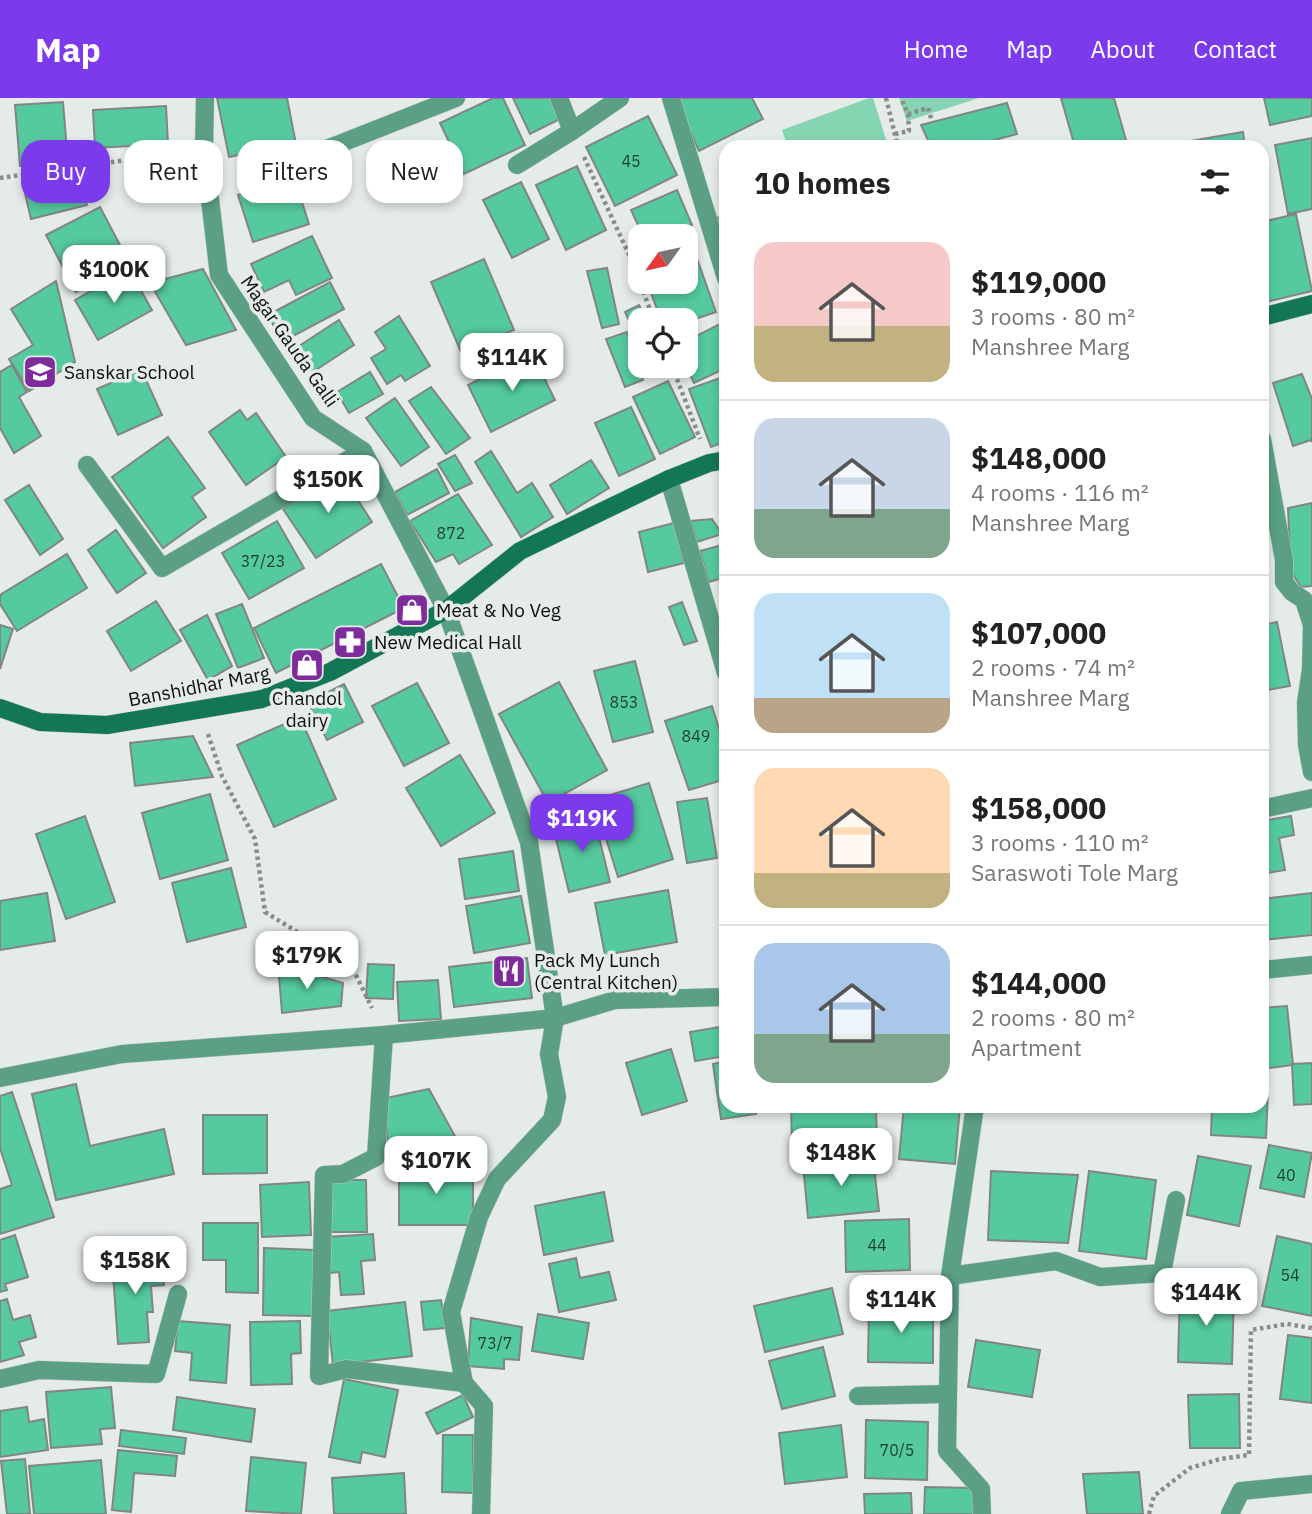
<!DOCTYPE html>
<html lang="en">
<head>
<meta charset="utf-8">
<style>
	body { margin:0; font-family:"IBM Plex Sans",sans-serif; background:#f6f6f6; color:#222; height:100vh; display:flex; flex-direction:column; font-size:26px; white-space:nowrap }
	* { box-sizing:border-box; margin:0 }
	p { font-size:23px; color:#767676 }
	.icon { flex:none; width:38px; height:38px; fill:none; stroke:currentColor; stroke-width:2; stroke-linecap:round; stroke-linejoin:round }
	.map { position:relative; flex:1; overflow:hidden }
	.side { position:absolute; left:719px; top:42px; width:550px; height:973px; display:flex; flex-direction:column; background:#fff; border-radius:21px; box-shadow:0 4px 10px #0003 }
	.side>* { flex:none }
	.hud { position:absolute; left:21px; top:42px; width:593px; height:63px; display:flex; gap:14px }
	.needle { width:46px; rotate:237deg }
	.fabs { position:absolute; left:628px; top:126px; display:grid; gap:14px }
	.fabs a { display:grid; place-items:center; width:70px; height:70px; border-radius:14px; background:#fff; box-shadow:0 4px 10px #0003; font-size:35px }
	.price { position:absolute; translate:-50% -60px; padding:0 16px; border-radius:14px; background:#fff; color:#222; font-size:23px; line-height:46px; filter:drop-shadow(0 2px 4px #0008) }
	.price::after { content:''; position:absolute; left:50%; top:42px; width:21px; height:16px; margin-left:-10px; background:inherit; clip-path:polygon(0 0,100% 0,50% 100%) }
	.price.selected { background:#7c3aed; color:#fff }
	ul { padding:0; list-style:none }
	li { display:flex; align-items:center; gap:21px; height:175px; padding:0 35px }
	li+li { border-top:2px solid #e0e0e0 }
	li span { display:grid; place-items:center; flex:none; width:196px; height:140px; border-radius:21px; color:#555 }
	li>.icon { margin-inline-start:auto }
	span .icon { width:84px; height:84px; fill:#fffc; stroke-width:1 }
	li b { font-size:30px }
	h2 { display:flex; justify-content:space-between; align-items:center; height:84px; padding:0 35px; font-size:30px }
	.tag { padding:0 24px; border-radius:21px; background:#fff; box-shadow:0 4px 10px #0003; font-size:24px; line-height:63px }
	.tag.selected { background:#7c3aed; color:#fff }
	header { display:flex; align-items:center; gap:42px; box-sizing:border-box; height:98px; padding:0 35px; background:#7c3aed; color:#fff }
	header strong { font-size:33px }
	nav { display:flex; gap:38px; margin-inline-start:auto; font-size:24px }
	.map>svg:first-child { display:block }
	.green { fill:#85d4b2 }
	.building { fill:#55ca9e; stroke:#808683; stroke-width:2 }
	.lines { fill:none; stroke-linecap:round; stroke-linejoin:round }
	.street-casing { stroke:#c2c8c5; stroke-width:19 }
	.secondary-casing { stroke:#c2c8c5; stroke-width:19 }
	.path { stroke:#898e8b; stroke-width:4.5; stroke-dasharray:3.5 3.5; stroke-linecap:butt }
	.street { stroke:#5ba084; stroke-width:18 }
	.secondary { stroke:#137757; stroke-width:18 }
	.labels { text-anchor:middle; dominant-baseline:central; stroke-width:7; stroke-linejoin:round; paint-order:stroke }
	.number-label { font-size:16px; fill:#1f3e32 }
	.street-label { font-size:19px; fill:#0d0f0e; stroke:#e5ebe8 }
	.poi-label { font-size:19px; fill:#0d0f0e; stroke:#e5ebe8; text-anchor:start }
</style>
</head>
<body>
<header>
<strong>Map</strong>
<nav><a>Home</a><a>Map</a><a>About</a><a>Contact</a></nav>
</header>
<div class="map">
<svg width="1312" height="1416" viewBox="0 0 1312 1416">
	<rect width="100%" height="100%" fill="#e5ebe8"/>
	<g class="green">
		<polygon points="869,0 873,0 888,48 788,49 782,32"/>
		<polygon points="899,0 979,0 907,23"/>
	</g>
	<g class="building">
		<polygon points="217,0 287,0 296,46 229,59"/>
		<polygon points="493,0 503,0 525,47 464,76 440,25"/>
		<polygon points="513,0 552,0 562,20 530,36"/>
		<polygon points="675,0 752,0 763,21 699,53"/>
		<polygon points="1061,0 1114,0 1128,49 1075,49"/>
		<polygon points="1264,0 1312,0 1312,18 1270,27"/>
		<polygon points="63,4 68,64 20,68 15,7"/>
		<polygon points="1007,5 1017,36 969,49 931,49 921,27"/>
		<polygon points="166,8 168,46 95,50 93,12"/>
		<polygon points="648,18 677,77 615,108 586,49"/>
		<polygon points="1243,34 1245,49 1174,49 1173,46"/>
		<polygon points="1312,40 1312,111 1288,116 1275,47"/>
		<polygon points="577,68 606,132 566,152 536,87"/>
		<polygon points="79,73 87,107 31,121 23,87"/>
		<polygon points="294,79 309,126 253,144 238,97"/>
		<polygon points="521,84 549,141 512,160 483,102"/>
		<polygon points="677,92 692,127 667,138 643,138 631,112"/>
		<polygon points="100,109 130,166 76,194 46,137"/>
		<polygon points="1296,116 1312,193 1262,205 1262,124"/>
		<polygon points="726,118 726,156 716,120"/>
		<polygon points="312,138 332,180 296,197 289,182 264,194 251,166"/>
		<polygon points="695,155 716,214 686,224 686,222 661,222 647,184 686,184 686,158"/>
		<polygon points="484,161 514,232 461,254 431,184"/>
		<polygon points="607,170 619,226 602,230 587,173"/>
		<polygon points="129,171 152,212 98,242 75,202"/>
		<polygon points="203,171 236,232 186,247 150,185"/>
		<polygon points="56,183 75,264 29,293 9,261 33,247 11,211"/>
		<polygon points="330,184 344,211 282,244 268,217"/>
		<polygon points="639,207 646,222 640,222 640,246 625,214"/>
		<polygon points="399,218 430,268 405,283 401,277 387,286 371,260 386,251 375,234"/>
		<polygon points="339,222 354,247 313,274 296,250"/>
		<polygon points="720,226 726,238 726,270 694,285 686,268 686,243"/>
		<polygon points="627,234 643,282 625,289 606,241"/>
		<polygon points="532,255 555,302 491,334 468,287"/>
		<polygon points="12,267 27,294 19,299 41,338 14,355 0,330 0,274"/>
		<polygon points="141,271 162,317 118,337 97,291"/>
		<polygon points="370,274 383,296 349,315 337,294"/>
		<polygon points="1302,276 1312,301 1312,344 1311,342 1293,348 1273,285"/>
		<polygon points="726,278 726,343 711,349 689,291"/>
		<polygon points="668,283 695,339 660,356 633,299"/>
		<polygon points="431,289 470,340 446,356 409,303"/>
		<polygon points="395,300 429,349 401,368 366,320"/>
		<polygon points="631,309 655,361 619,378 595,325"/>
		<polygon points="240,312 247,322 256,315 286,359 246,387 209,334"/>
		<polygon points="168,339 205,390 192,399 206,419 163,450 112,379"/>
		<polygon points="491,353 517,395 532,385 553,419 521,439 475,364"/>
		<polygon points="455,357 472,385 455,393 438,366"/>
		<polygon points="591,362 609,390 567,416 550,387"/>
		<polygon points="437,371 449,395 407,417 395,394"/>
		<polygon points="340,374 372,424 316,460 283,411"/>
		<polygon points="29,387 63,441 40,457 5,402"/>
		<polygon points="458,396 492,447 459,466 453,456 436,464 410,423"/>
		<polygon points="1312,405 1312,488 1301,489 1291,474 1288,410"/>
		<polygon points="712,421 722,436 697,444 691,423"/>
		<polygon points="277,423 304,470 249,501 222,455"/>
		<polygon points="674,425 684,465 648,474 639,434"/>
		<polygon points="116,432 146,475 117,495 88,452"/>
		<polygon points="726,446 726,479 709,484 700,453"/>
		<polygon points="67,456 87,490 17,533 0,506 0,497"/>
		<polygon points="381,466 404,510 276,575 254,530"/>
		<polygon points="156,503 181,543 131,573 107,533"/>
		<polygon points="682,504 697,543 684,547 669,509"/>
		<polygon points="242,506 264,560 238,570 216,516"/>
		<polygon points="207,517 232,568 208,582 180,532"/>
		<polygon points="1277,524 1290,588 1262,593 1262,527"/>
		<polygon points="0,527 13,531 0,571"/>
		<polygon points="635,563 653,634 613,644 594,573"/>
		<polygon points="559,584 607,672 548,705 499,616"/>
		<polygon points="417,585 449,645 404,668 372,608"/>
		<polygon points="344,586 363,624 327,642 308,604"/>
		<polygon points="712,608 726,653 726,681 689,692 665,623"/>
		<polygon points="300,619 336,701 274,729 237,647"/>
		<polygon points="193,638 213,679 135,688 130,645"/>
		<polygon points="460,657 495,715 441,748 406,690"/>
		<polygon points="649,685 673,761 618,779 594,702"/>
		<polygon points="210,696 228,762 160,781 142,715"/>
		<polygon points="707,700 717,760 687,765 677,704"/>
		<polygon points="85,718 115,804 66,821 36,736"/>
		<polygon points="1291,718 1294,737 1279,740 1285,772 1262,776 1262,723"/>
		<polygon points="594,719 610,784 569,794 553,729"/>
		<polygon points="513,753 519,793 465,801 459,761"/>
		<polygon points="231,770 246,829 187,844 172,785"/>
		<polygon points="668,792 677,844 605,857 595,805"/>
		<polygon points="47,795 55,843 0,852 0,803"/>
		<polygon points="1312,795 1312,837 1262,842 1262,801"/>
		<polygon points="521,798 530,845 474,855 466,808"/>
		<polygon points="527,860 532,900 454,909 449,869"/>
		<polygon points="278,866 343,885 341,908 282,915"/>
		<polygon points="368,866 394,867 393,901 366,900"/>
		<polygon points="438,882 441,921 399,923 397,884"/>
		<polygon points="1287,908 1293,967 1262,971 1262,910"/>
		<polygon points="726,928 726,958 695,963 690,934"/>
		<polygon points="671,951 687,1003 642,1017 626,965"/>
		<polygon points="726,963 726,1008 755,1008 756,1016 721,1021 713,966"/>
		<polygon points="1312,965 1312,1006 1294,1007 1292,966"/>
		<polygon points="76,986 90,1048 164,1031 174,1076 56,1102 32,996"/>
		<polygon points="1262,990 1268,991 1266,1040 1211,1037 1212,1008 1262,1008"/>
		<polygon points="429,991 467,1060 388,1064 386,1000"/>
		<polygon points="12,994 54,1119 0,1136 0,1091 12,1087 0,1050 0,998"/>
		<polygon points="791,1008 876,1008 877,1047 792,1047"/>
		<polygon points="904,1008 960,1008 955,1066 899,1061"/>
		<polygon points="203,1017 267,1017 267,1075 203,1076"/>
		<polygon points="1269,1047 1312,1055 1304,1099 1260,1090"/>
		<polygon points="1198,1058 1251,1068 1239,1128 1187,1117"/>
		<polygon points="873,1059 879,1113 808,1120 803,1066"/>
		<polygon points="399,1069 473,1070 473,1127 399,1127"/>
		<polygon points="991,1073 1078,1077 1068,1145 988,1142"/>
		<polygon points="1089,1073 1156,1082 1146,1161 1079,1153"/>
		<polygon points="329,1082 366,1082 367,1134 330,1134"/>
		<polygon points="309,1084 311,1137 262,1139 260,1087"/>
		<polygon points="604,1094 613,1143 544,1157 535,1108"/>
		<polygon points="909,1121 910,1172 846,1174 845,1123"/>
		<polygon points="203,1125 258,1125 258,1195 226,1194 226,1162 203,1162"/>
		<polygon points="373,1136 375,1162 361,1163 364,1196 341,1197 339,1174 330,1175 327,1139"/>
		<polygon points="15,1137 28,1179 5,1186 7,1192 0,1194 0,1142"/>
		<polygon points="1277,1138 1312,1146 1312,1218 1262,1208"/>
		<polygon points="264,1150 314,1152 313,1218 263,1217"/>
		<polygon points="161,1158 164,1187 151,1188 153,1214 147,1214 149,1244 118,1246 112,1161"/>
		<polygon points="576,1160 580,1180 609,1174 616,1202 559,1214 549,1166"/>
		<polygon points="832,1190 843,1236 765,1254 754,1208"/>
		<polygon points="1180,1193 1234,1195 1232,1266 1178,1264"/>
		<polygon points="7,1201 13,1222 30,1217 36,1239 19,1244 24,1257 0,1264 0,1203"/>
		<polygon points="441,1202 445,1230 424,1232 421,1204"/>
		<polygon points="405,1204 412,1258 333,1267 327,1213"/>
		<polygon points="869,1209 933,1210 933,1265 868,1264"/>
		<polygon points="538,1216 589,1225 583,1261 532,1253"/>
		<polygon points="471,1220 522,1229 519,1262 504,1261 504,1271 468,1268"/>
		<polygon points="178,1223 230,1227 226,1285 190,1282 192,1255 175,1253"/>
		<polygon points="300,1223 301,1255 291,1256 292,1286 251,1287 250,1224"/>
		<polygon points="1288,1237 1312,1240 1312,1305 1280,1301"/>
		<polygon points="976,1242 1040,1252 1032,1299 968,1289"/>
		<polygon points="823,1249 835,1298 782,1311 769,1263"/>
		<polygon points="344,1281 398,1292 385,1359 362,1354 360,1365 329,1359"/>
		<polygon points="111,1289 115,1330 100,1331 102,1346 51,1350 46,1294"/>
		<polygon points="1239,1296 1240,1350 1190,1350 1188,1297"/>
		<polygon points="463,1297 473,1319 437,1336 426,1315"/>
		<polygon points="177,1299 255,1311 251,1344 173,1332"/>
		<polygon points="27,1309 29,1324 44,1321 48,1352 0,1359 0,1313"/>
		<polygon points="866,1322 928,1324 927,1382 865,1380"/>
		<polygon points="841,1327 847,1379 785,1386 779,1335"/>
		<polygon points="121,1332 186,1340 184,1356 119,1348"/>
		<polygon points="443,1337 473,1337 473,1395 442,1394"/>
		<polygon points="118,1352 177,1358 175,1378 134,1375 131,1414 112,1412"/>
		<polygon points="251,1359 306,1365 301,1416 246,1413"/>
		<polygon points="25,1361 30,1416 7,1416 1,1363"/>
		<polygon points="101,1362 106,1416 34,1416 29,1368"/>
		<polygon points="1139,1374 1143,1416 1087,1416 1083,1376"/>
		<polygon points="404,1375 406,1416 334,1416 332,1380"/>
		<polygon points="925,1389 976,1390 975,1416 924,1416"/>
		<polygon points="911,1395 912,1416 865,1416 864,1396"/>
	</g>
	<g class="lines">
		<g class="street-casing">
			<g id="street">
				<polyline points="205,0 204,51 219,177 313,320 363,353 446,512 529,744 555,920 549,956 557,999 552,1022 497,1081 479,1119 451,1214 464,1285 484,1308 481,1416"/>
				<polyline points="559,0 572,33 620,0"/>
				<polyline points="671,0 726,180"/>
				<polyline points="324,52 456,0"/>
				<polyline points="517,67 572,33"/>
				<polyline points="1262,341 1284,462 1284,484 1292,494 1304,502 1312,527 1311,571 1306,605 1307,647 1312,674"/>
				<polyline points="87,367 162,470 363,353"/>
				<polyline points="669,381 726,575"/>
				<polyline points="1262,711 1312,700"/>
				<polyline points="1262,872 1312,867"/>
				<polyline points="384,937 376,1059 343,1076 324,1077 319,1278 346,1271 464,1285"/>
				<polyline points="0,980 122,956 384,937 555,920 615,902 726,899"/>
				<polyline points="975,1008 950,1178 947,1353 981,1391 982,1416"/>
				<polyline points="950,1178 1056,1163 1100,1179 1162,1175 1176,1102"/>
				<polyline points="0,1281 39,1272 156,1276 178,1196"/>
				<polyline points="858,1298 946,1296"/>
				<polyline points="1230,1416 1241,1393 1312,1386"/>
			</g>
		</g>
		<g class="secondary-casing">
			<g id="secondary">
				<polyline points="1262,219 1312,206"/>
				<polyline points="0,610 40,624 107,627 262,601 330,574 446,512 520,453 669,381 709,365 726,362"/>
			</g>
		</g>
		<g class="path">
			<polyline points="886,0 898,49"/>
			<polyline points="908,16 928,10 932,23"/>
			<polyline points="895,36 909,33 908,16 901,0"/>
			<polyline points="584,59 630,159 654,222"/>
			<polyline points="0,80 176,55"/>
			<polyline points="672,268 700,341"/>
			<polyline points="208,636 222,678 255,741 265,814 351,867 372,910"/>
			<polyline points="1149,1416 1154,1398 1190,1370 1220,1361 1249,1357 1251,1232 1287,1226 1312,1230"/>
		</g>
		<use href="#street" class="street"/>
		<use href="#secondary" class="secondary"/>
	</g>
	<defs>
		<g id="school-square" transform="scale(1.75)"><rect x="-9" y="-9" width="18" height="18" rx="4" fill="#7e2c9b" stroke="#e5ebe8"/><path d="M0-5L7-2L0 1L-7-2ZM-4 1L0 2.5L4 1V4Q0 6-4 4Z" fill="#fff"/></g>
		<g id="shop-square" transform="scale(1.75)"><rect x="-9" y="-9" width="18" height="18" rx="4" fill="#7e2c9b" stroke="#e5ebe8"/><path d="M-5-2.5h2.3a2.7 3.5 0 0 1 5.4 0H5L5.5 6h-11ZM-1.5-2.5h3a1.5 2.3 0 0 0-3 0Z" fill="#fff"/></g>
		<g id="pharmacy-square" transform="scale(1.75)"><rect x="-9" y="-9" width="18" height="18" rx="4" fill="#7e2c9b" stroke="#e5ebe8"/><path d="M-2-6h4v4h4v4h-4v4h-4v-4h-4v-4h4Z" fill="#fff"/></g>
		<g id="restaurant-square" transform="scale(1.75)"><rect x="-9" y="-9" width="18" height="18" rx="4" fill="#7e2c9b" stroke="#e5ebe8"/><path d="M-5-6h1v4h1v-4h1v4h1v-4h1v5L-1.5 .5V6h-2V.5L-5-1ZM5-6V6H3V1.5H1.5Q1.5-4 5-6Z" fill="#fff"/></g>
	</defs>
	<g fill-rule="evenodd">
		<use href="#school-square" x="40" y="274"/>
		<use href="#shop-square" x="412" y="512"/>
		<use href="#pharmacy-square" x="350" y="544"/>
		<use href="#shop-square" x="307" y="567"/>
		<use href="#restaurant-square" x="509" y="873"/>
	</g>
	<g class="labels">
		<g class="number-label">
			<text x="631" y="63">45</text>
			<text x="451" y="435">872</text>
			<text x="263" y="463">37/23</text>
			<text x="624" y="604">853</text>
			<text x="696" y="638">849</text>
			<text x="1286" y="1077">40</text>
			<text x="877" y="1147">44</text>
			<text x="1290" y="1177">54</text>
			<text x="495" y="1245">73/7</text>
			<text x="897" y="1352">70/5</text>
		</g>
		<g class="street-label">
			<text transform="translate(290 243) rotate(55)">Magar Gauda Galli</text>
			<text transform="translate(199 588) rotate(-11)">Banshidhar Marg</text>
		</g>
		<g class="poi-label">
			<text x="64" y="274">Sanskar School</text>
			<text x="436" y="512">Meat &amp; No Veg</text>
			<text x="374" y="544">New Medical Hall</text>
			<text x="307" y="600" text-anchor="middle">Chandol<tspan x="307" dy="22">dairy</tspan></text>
			<text x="534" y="862">Pack My Lunch<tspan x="534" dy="22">(Central Kitchen)</tspan></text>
		</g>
	</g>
</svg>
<div class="fabs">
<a><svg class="needle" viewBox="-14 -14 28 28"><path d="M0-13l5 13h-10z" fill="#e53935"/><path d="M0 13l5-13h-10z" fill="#767676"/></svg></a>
<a><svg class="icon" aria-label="locate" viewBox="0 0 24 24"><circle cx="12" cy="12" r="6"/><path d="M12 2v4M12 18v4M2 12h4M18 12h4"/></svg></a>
</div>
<b class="price" style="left:114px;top:207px">$100K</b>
<b class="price" style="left:512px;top:295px">$114K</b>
<b class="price" style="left:328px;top:417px">$150K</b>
<b class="price selected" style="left:582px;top:756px">$119K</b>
<b class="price" style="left:307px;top:893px">$179K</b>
<b class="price" style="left:841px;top:1090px">$148K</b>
<b class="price" style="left:436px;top:1098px">$107K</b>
<b class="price" style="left:135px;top:1198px">$158K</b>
<b class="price" style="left:1206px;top:1230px">$144K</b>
<b class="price" style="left:901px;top:1237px">$114K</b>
<div class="hud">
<a class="tag selected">Buy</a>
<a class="tag">Rent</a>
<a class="tag">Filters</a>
<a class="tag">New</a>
</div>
<section class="side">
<h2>10 homes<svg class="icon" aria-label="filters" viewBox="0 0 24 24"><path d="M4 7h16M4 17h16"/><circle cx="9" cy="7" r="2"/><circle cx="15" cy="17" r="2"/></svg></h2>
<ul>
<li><span style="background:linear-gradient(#f6c9c9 60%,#c2b280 0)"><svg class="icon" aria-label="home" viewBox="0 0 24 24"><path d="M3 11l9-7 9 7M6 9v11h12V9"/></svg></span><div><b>$119,000</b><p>3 rooms · 80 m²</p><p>Manshree Marg</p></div></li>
<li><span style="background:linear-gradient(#c9d6e8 65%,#7fa58c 0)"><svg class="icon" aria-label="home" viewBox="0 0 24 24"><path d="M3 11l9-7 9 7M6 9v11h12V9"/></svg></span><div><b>$148,000</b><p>4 rooms · 116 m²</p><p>Manshree Marg</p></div></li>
<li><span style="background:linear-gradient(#bfe0f5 75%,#b9a48a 0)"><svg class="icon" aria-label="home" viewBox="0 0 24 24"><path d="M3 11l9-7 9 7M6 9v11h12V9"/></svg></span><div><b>$107,000</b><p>2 rooms · 74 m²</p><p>Manshree Marg</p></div></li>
<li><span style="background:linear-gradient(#ffd9b3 75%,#c2b280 0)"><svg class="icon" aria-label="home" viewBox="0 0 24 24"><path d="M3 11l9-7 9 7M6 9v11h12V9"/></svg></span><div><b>$158,000</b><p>3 rooms · 110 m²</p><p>Saraswoti Tole Marg</p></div></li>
<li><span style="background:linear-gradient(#a9c7e8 65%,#7fa58c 0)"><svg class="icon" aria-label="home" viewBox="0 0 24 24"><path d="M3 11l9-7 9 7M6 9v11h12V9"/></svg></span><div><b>$144,000</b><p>2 rooms · 80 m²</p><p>Apartment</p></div></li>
</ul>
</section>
</div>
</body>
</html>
